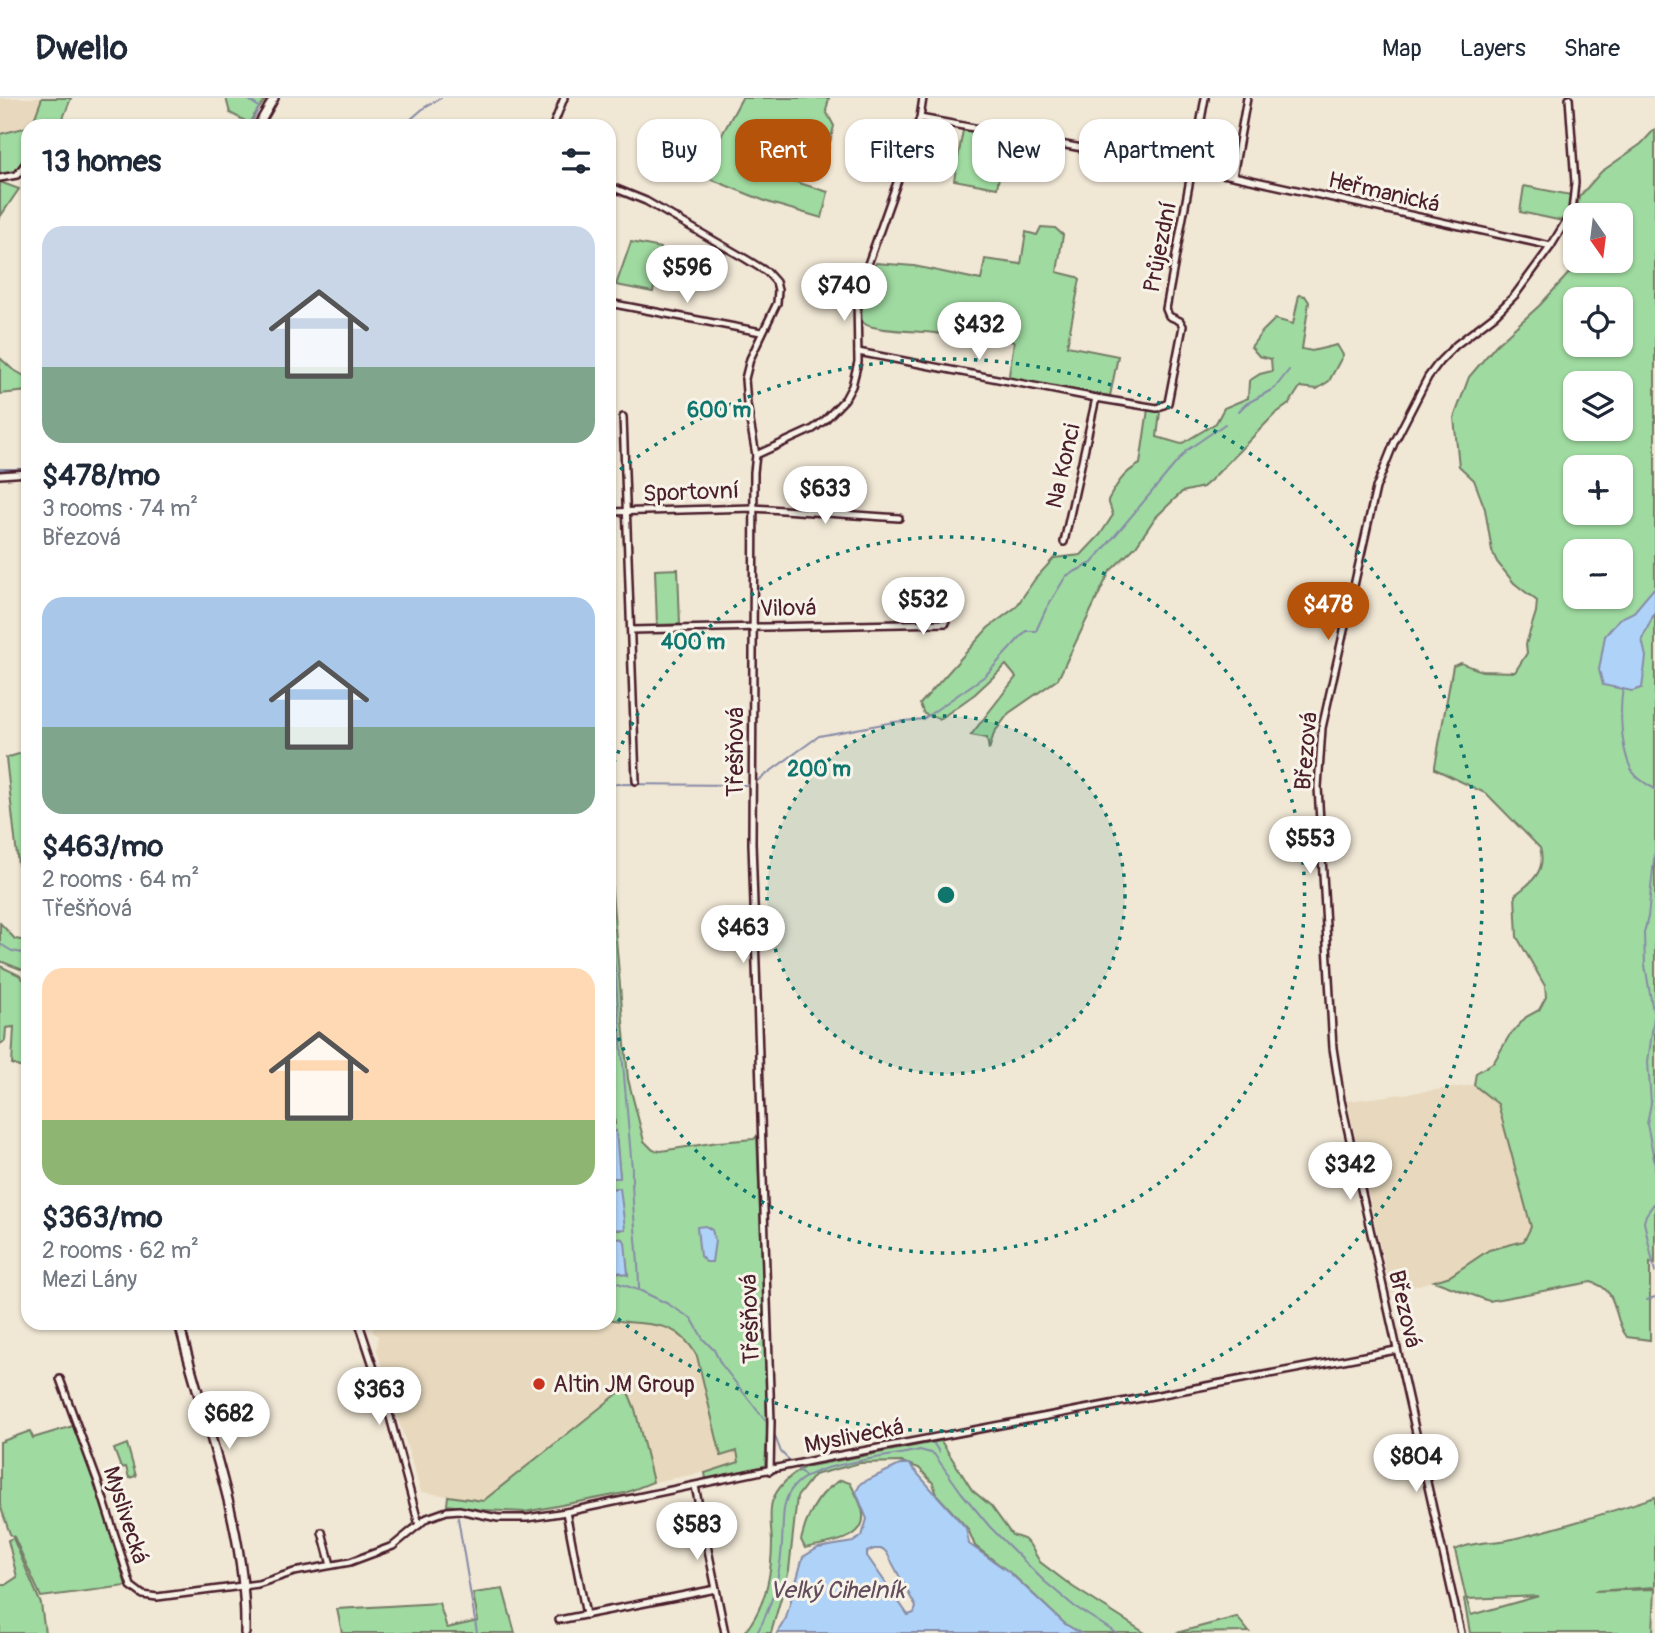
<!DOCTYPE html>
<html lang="en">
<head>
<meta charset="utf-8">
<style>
	body { margin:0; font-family:Pangolin,sans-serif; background:#f6f6f7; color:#1f2937; height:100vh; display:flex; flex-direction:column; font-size:26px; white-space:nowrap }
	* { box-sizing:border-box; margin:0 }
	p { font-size:23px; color:#747a83 }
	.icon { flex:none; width:38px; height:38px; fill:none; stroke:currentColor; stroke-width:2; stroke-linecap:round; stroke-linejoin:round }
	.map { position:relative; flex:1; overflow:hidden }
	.sheet { position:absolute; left:21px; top:21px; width:595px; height:1211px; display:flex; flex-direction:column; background:#fff; border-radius:21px; box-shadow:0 2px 5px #0004 }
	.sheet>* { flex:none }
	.guide { position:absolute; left:637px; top:21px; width:665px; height:63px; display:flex; gap:14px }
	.needle { width:46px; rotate:166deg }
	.buttons { position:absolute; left:1563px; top:105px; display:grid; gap:14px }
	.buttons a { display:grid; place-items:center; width:70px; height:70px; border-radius:14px; background:#fff; box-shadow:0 2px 5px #0004; font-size:35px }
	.price { position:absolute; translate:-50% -60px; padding:0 16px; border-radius:24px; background:#fff; color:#222; font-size:23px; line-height:46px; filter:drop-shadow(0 2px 4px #0008) }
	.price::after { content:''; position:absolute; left:50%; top:42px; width:21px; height:16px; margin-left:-10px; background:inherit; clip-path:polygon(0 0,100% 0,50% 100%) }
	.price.current { background:#b45309; color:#fff }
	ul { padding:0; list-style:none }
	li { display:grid; align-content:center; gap:14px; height:371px; padding:0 21px }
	li span { display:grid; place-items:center; height:217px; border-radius:21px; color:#555 }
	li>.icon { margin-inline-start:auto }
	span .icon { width:126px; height:126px; fill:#fffc; stroke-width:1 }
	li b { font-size:30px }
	h2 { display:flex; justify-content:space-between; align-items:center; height:84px; padding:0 21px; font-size:30px }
	.tag { padding:0 24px; border-radius:21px; background:#fff; box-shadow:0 2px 5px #0004; font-size:24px; line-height:63px }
	.tag.current { background:#b45309; color:#fff }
	header { display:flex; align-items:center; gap:42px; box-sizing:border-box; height:98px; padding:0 35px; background:#fff; border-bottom:2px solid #e0e1e3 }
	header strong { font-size:33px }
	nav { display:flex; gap:38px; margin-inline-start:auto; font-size:24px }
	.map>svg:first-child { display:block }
	.built { fill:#e8d9be }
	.green { fill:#9fdaa0; stroke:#747c66; stroke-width:2; fill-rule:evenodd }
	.water { fill:#afd3f8; stroke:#878ba6; stroke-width:2; fill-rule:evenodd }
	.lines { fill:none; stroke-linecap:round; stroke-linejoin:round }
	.stream { stroke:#878ba6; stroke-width:2 }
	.minor-casing { stroke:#4a1f2b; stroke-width:10 }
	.tertiary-casing { stroke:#4a1f2b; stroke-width:12 }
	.minor { stroke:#f7f3e8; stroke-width:5 }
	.tertiary { stroke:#f7f3e8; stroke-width:7 }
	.ring { fill:none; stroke:#0f766e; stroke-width:3.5; stroke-dasharray:3.5 7 }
	.poi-dot { fill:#c8321e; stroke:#f7f3e8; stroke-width:2.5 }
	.labels { text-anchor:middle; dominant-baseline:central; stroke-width:6; stroke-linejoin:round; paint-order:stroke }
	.street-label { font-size:23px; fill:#4a1f2b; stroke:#f7f3e8 }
	.poi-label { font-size:23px; fill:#4a1f2b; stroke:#f7f3e8; text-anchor:start }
	.water-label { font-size:24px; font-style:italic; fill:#634c5e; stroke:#f7f3e8 }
	.centre { fill:#0f766e; stroke:#f7f3e8; stroke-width:3.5 }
	.ring-label { font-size:21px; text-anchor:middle; font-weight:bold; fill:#0f766e; stroke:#f7f3e8; stroke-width:6; stroke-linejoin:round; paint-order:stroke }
</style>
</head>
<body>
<header>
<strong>Dwello</strong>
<nav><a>Map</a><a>Layers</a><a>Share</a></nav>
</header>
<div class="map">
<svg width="1655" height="1535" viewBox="0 0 1655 1535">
	<rect width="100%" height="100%" fill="#f0e7d5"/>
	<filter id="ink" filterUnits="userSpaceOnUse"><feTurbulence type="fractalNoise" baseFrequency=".0143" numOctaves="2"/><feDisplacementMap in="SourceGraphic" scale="14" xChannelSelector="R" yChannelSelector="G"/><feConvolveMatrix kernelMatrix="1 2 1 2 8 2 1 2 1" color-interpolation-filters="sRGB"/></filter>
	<g filter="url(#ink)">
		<g class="built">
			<polygon points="0,0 52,0 51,28 28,28 28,49 0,43"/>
			<polygon points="1474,987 1498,1006 1531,1129 1524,1143 1489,1152 1450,1178 1391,1195 1347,1003"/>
			<polygon points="609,1221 618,1224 652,1225 672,1231 685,1240 697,1258 721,1357 737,1353 739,1364 702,1375 653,1384 635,1311 626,1290 483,1403 421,1394 377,1252 378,1238 373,1234 372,1225 609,1225"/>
		</g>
		<g class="green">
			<polygon points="42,0 71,0 60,28 30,28 32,27"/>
			<polygon points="226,0 266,0 249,25 230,15"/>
			<polygon points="742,0 829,0 826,13 834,28 828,53 801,47 793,83 828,94 822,120 770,105 700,77"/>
			<path d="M28,29C28,45 27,85 0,76V36Z"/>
			<path d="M1655,31V1166L1650,1164V1242L1627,1239C1611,1219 1621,1192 1591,1184L1489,1203L1434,1183L1450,1178L1489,1152L1524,1143L1531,1129L1498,1006L1474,987L1476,975L1494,964L1509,938L1526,919L1539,912L1546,899L1545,888L1517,839L1515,797C1531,785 1547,773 1540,750L1487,696L1435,671V668L1453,568L1461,565L1482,573L1515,574L1527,555L1526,546L1536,514L1537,503L1514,485L1497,464L1492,453L1485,411L1474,382L1459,368L1454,320L1469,279L1496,247L1540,207L1580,163H1620V117H1576L1579,99L1601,74L1641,46ZM1575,201H1620V247H1575ZM1575,285H1620V331H1575ZM1575,369H1620V415H1575ZM1575,453H1620V499H1575Z"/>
			<polygon points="963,32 1006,40 997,90 954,82"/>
			<polygon points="0,84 19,91 0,119"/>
			<polygon points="1524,88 1571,97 1570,109 1563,123 1520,114"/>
			<path d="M1041,129L1055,130L1063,137L1057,174L1077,179L1080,181L1067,248L1118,258L1110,298L1011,281L1009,277L1014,244L969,234L962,240C953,238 944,236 935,235C921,233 874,233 865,226C856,220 863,207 866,201C871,189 868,176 876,165L914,168L981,182L985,161L1021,166L1026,134L1037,137Z"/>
			<polygon points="631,144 661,150 653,194 616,187"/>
			<path d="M1299,197L1305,198L1309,204L1302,251L1312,253L1337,247L1343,257L1329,283L1317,291L1300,289L1289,306L1275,316L1210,383L1203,389L1182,394L1155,420L1136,448L1110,473L1058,581L1009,615L994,635L989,652L987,640L971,637L1016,579L1006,567L975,596L940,621L924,616L920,606L988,530L1016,509L1035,481L1054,460L1081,457L1100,437L1113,417L1108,402C1117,386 1123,375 1140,366L1148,311L1160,314L1157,339L1181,346L1216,325L1224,310L1248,300L1249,283L1260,276L1272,273L1271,261L1259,258L1251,249L1262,234L1275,221L1293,226Z"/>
			<polygon points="0,260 12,271 28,280 28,293 0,296"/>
			<polygon points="678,471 680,526 657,527 655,472"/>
			<polygon points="28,653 28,775 20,772 18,767 6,660"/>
			<path d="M609,759L628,981L644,1043L653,1052L661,1053L718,1044L754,1041L757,1038L765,1237L767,1338L765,1368L706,1381L705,1375L739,1364L737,1353L721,1358L697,1258C674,1217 647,1230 609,1221V1171L628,1177L623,1141L609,1140V1132H620V1090L609,1091V1080L620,1079L615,1033L609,1034V1026H615L612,1002H609Z"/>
			<polygon points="0,825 15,841 28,843 28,874 0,863"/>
			<polygon points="0,868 19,877 28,886 28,970 19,969 12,966 14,929 6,930 5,943 0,946"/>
			<polygon points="626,1289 635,1311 653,1384 625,1395 525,1414 483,1412 447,1407 448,1398 483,1403"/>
			<polygon points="73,1328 102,1405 126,1488 41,1499 14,1439 10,1436 0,1407 0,1344 30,1333 33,1340"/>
			<path d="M941,1343L972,1392L991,1408L1012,1437L1024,1441L1030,1447L1040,1464L1073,1489L1145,1535H1080L1065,1526L1014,1478L975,1448L968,1431L937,1397L933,1385L919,1370L902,1364L860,1365L814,1377L797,1399L789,1472L771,1535H744C765,1510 772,1475 772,1443C771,1431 769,1415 772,1404C777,1389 791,1376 805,1369Z"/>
			<polygon points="127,1346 136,1378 129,1380 126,1369 121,1370 114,1351"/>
			<path d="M841,1382L850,1385C855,1394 862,1406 863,1416C866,1444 824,1445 805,1450L801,1442C807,1417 818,1394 841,1382Z"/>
			<path d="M1655,1399V1489L1594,1493L1655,1491L1653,1535H1470L1464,1501L1466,1500L1455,1452C1471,1444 1491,1445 1508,1442C1558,1431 1606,1415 1655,1399ZM1539,1498L1471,1517L1467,1502V1501Z"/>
			<polygon points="13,1440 41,1506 45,1535 0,1535 0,1487 5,1487 17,1479 8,1442"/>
			<polygon points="503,1491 515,1535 342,1535 337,1511 439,1505 447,1530 478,1523 473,1495"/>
			<polygon points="1237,1519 1249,1534 1176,1535"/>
		</g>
		<g class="water">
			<polygon points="1655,489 1655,514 1642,541 1646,559 1642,590 1632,593 1603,587 1599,572 1605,538 1619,521 1634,514"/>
			<polygon points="616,1033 620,1080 609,1080 609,1034"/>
			<polygon points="620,1090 625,1131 609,1132 609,1091"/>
			<polygon points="705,1128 712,1132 715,1143 712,1164 706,1164 700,1158 697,1129"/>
			<polygon points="609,1140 623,1141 625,1144 628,1177 609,1171"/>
			<path d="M902,1366H909L966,1430L969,1446L1009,1474L1065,1526L1080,1535H777L786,1520L803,1459L818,1450L853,1444L862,1438L867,1421L856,1394L861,1385ZM874,1451H883L887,1455L916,1509L914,1515L908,1517L867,1458V1454Z"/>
		</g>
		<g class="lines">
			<g class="stream">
				<polyline points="246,0 259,9 250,28"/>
				<polyline points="403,28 425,9 441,0"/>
				<polyline points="1239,313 1246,306 1275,290 1289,272"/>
				<polyline points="0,371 28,371"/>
				<path d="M1623,590C1619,612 1621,655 1633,674C1638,682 1647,686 1655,691"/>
				<polyline points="757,683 819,638 894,624 923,621 985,578 1026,533 1036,533 1046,511 1066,478 1092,465 1187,352 1225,326"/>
				<polyline points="609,686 746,687"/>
				<polyline points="1655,752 1648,819 1644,835 1645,867 1654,919 1648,964 1651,1005 1647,1026 1655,1066"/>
				<path d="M609,802L632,1071C631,1111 639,1151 639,1192L668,1206L692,1221L703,1241L714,1252L721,1266L768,1326"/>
				<polyline points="0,846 12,853 28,856"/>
				<polyline points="1655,1104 1646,1117 1644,1124 1655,1174"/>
				<polyline points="609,1182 638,1192"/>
				<polyline points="1647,1202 1655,1199"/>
				<polyline points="773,1333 781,1354 791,1364"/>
				<polyline points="932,1336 931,1341 939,1354"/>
				<polyline points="795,1368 806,1379"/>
				<polyline points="458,1420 477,1535"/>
				<path d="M757,1535C770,1512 778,1484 781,1458C786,1417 773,1387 824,1371C855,1362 888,1359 920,1352L934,1356L961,1394L990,1429L1044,1483L1074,1508L1116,1535"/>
			</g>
			<g class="minor-casing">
				<g id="minor">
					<polyline points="920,20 1233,78 1551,148"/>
					<polyline points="553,28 564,0"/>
					<polyline points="1233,78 1247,0"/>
					<polyline points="0,80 17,77 28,62"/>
					<polyline points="609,88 646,103 746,161 767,174 776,184 778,192 777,205 750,261 745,281 747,306 756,357"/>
					<polyline points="609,205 761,234"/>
					<polyline points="858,254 1096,300 1157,310 1168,305 1183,228 1180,223 1169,218 1166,211 1205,0"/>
					<polyline points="623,319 636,683"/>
					<polyline points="0,377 28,375"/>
					<polyline points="609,414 753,410 899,420"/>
					<polyline points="1064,444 1096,300"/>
					<polyline points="631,532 946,525"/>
					<polyline points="359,1225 390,1319 419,1427"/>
					<polyline points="60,1281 99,1387 131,1488 143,1497 157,1499 258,1486 294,1474 350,1464 393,1448 427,1420 447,1413 459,1412 498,1420 527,1420 566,1414 815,1362 1396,1252"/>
					<polyline points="770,1373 771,1324 752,745 754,374 756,357 813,331 825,322 845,301 852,288 858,264 857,197 920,20 923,0"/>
					<polyline points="695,1388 725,1535"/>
					<polyline points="566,1414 586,1517"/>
					<polyline points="322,1434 331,1467"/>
					<polyline points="559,1522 716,1491"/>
					<polyline points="1461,1535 1341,1002 1333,950 1318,689 1322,630 1376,390 1394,345 1428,279 1440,263 1456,247 1495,217 1515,197 1551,148 1572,113 1575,85 1569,0"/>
				</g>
			</g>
			<g class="tertiary-casing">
				<g id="tertiary">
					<polyline points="258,28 274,0"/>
					<path d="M179,1225C204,1328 247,1428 245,1535"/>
				</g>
			</g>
			<use href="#minor" class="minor"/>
			<use href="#tertiary" class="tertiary"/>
		</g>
	</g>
	<circle cx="946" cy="797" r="179" fill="#0f766e" fill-opacity=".12"/>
	<g class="ring">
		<circle cx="946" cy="797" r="179"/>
		<path d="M610 675A358 358 0 1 1 610 919"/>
		<path d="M612 378A536 536 0 1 1 612 1216"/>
	</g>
	<circle class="poi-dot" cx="539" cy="1286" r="7"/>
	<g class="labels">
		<g class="street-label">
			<text transform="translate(1384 94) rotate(13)">Heřmanická</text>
			<text transform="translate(1160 149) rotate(-79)">Průjezdní</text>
			<text transform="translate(1063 368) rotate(-77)">Na Konci</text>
			<text transform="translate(691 394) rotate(-2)">Sportovní</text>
			<text transform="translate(788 510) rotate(-1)">Vilová</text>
			<text transform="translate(1306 653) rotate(-85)">Březová</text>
			<text transform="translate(735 654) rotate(-90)">Třešňová</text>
			<text transform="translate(1405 1211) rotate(77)">Březová</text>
			<text transform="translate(750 1221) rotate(-92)">Třešňová</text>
			<text transform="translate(854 1338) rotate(-11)">Myslivecká</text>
			<text transform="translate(126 1417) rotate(72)">Myslivecká</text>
		</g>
		<g class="poi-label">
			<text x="553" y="1286">Altin JM Group</text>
		</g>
		<g class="water-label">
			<text x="837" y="1492">Velký Cihelník</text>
		</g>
	</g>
	<circle cx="946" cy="797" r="10" class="centre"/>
	<g class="ring-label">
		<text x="719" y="319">600 m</text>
		<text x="693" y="551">400 m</text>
		<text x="819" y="678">200 m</text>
	</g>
</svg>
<div class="buttons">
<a><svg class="needle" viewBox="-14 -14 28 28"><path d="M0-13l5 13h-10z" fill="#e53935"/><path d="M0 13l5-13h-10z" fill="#747a83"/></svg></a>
<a><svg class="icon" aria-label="locate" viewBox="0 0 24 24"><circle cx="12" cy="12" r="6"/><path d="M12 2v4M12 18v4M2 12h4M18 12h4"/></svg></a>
<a><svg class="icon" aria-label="layers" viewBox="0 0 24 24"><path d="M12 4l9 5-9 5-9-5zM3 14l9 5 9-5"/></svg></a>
<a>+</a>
<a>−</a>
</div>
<b class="price" style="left:687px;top:207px">$596</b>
<b class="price" style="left:844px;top:225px">$740</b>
<b class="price" style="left:979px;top:264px">$432</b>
<b class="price" style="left:825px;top:428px">$633</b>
<b class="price" style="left:923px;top:539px">$532</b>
<b class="price current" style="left:1328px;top:544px">$478</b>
<b class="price" style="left:1310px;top:778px">$553</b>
<b class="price" style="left:743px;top:867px">$463</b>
<b class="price" style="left:1350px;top:1104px">$342</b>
<b class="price" style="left:379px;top:1329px">$363</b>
<b class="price" style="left:229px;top:1353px">$682</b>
<b class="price" style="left:1416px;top:1396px">$804</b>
<b class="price" style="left:697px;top:1464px">$583</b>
<div class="guide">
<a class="tag">Buy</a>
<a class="tag current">Rent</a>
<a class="tag">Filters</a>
<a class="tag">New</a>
<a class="tag">Apartment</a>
</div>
<section class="sheet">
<h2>13 homes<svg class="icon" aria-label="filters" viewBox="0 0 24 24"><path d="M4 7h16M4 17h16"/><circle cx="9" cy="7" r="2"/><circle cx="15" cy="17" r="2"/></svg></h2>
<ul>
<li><span style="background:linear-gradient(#c9d6e8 65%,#7fa58c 0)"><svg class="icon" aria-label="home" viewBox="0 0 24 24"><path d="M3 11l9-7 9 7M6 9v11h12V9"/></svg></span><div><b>$478/mo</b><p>3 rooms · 74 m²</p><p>Březová</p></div></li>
<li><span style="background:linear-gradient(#a9c7e8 60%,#7fa58c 0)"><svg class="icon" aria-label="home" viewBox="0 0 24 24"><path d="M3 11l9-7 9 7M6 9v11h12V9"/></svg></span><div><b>$463/mo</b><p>2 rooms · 64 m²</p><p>Třešňová</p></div></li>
<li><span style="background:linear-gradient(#ffd9b3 70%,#8fb573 0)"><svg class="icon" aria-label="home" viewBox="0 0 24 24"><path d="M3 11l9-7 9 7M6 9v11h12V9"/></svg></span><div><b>$363/mo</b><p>2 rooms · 62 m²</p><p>Mezi Lány</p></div></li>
</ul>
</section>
</div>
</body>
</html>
